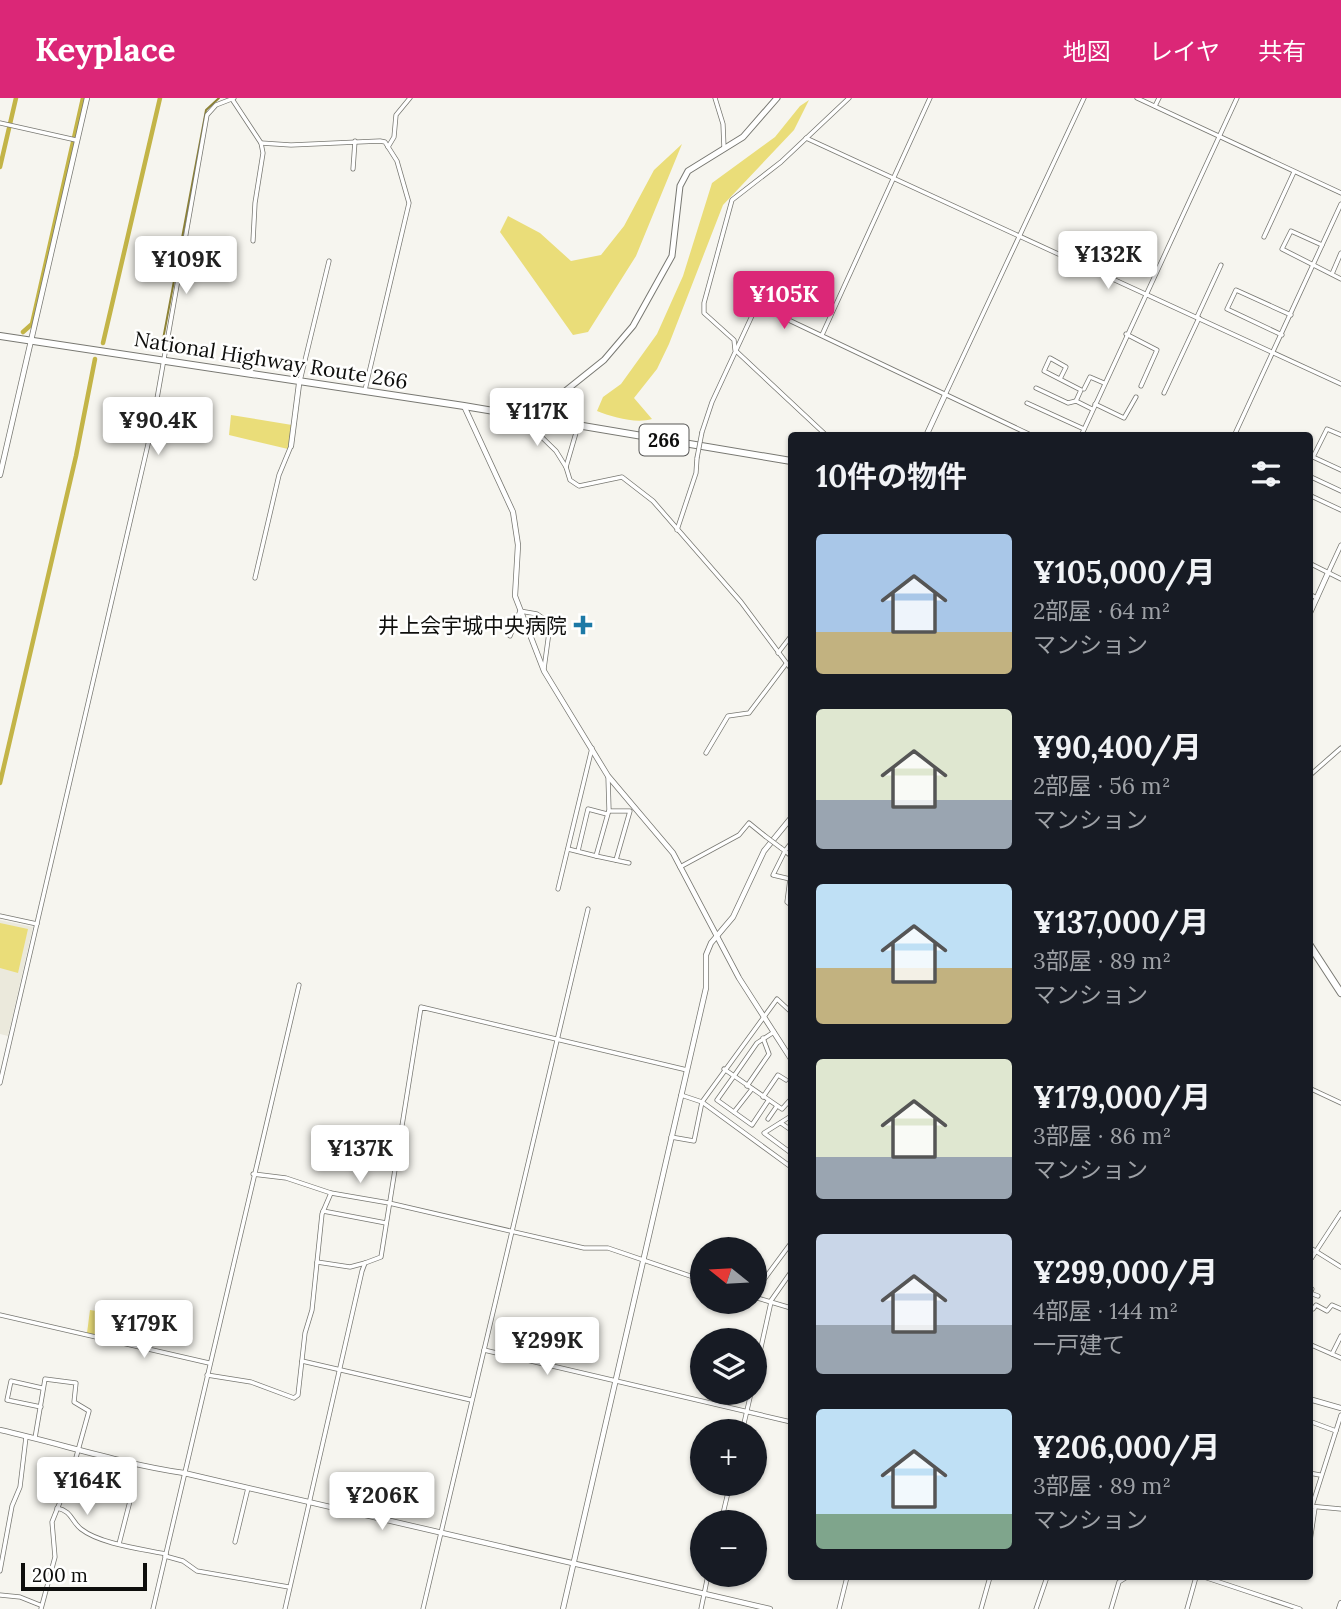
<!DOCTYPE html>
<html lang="ja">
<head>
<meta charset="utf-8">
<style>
	body { margin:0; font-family:Lora,"Noto Sans JP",serif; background:#20242c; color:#f1f3f6; height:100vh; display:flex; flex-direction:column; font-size:26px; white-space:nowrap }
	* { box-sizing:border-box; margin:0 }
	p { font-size:23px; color:#9ea1a6 }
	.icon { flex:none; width:38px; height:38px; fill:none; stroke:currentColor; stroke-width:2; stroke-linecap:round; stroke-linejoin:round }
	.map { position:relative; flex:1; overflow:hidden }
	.drawer { position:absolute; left:788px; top:334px; width:525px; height:1148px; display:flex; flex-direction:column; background:#171b24; border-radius:7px; box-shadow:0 2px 5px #0004 }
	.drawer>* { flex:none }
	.needle { width:46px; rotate:288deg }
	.buttons { position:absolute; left:690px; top:1139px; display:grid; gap:14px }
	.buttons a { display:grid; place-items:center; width:77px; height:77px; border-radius:50%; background:#171b24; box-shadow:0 2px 5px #0004; font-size:35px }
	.scale { position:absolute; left:21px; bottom:18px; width:126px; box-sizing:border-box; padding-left:7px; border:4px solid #0e0e0c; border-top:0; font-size:19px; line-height:24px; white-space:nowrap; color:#0e0e0c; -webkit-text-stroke:5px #fffffe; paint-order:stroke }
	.price { position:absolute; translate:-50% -60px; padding:0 16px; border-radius:7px; background:#fff; color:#222; font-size:23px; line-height:46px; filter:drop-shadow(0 2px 4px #0008) }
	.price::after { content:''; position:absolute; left:50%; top:42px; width:21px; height:16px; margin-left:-10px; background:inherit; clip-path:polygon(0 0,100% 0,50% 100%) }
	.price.selected { background:#db2777; color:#fff }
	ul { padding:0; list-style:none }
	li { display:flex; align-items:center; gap:21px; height:175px; padding:0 28px }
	li span { display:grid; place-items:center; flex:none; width:196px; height:140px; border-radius:7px; color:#555 }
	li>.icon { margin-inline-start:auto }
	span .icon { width:84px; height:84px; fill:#fffc; stroke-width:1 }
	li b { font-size:30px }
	h2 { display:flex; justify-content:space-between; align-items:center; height:84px; padding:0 28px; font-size:30px }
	header { display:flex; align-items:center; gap:42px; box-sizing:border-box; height:98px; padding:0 35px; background:#db2777; color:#fff }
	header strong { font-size:33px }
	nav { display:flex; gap:38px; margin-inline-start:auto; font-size:24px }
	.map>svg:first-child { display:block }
	.built { fill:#ebe9dc }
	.green { fill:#eadd79 }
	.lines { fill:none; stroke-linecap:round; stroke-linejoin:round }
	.stream { stroke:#8d8235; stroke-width:2 }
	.canal { stroke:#c3b447; stroke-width:4.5 }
	.minor-casing { stroke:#787872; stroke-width:5 }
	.tertiary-casing { stroke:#787872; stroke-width:6 }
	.secondary-casing { stroke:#787872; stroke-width:7 }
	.trunk-casing { stroke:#787872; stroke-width:8 }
	.minor { stroke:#fff; stroke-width:3.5 }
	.tertiary { stroke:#fff; stroke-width:4.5 }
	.secondary { stroke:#fff; stroke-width:5 }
	.trunk { stroke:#fff; stroke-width:6 }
	.minor-bridge-casing { stroke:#787872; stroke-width:5; stroke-linecap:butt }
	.minor-bridge { stroke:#fff; stroke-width:3.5 }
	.poi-dot { fill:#1c79a6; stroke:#fffffe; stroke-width:2.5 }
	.labels { text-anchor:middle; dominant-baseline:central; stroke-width:5; stroke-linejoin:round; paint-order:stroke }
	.shield { fill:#fffffe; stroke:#565655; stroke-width:2 }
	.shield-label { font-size:19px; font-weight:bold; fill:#0e0e0c }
	.street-label { font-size:21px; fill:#0e0e0c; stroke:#fffffe }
	.poi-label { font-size:21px; fill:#0e0e0c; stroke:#fffffe; text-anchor:end }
</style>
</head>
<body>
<header>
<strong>Keyplace</strong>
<nav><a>地図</a><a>レイヤ</a><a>共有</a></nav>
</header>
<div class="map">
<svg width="1341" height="1511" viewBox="0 0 1341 1511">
	<rect width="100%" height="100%" fill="#f6f5ef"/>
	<polygon class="built" points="0,822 33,829 8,938 0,936"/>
	<g class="green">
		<path d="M809,2L794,32L723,107L669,246L657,271L634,300L652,321C636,326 612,319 597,313L603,299L621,286L657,236L683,178L712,85L775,39L800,8Z"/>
		<polygon points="682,46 636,158 588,234 573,237 500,134 508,118 540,135 571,163 601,157 624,128 654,72"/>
		<polygon points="231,317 292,327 288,351 229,337"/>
		<polygon points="0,825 28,831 18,875 0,870"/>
		<polygon points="90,1212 123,1217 118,1242 87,1235"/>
	</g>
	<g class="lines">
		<polyline class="stream" points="161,252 206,12 219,0"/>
		<g class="canal">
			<polyline points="0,69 16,0"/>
			<polyline points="23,234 32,226 83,0"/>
			<polyline points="103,245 160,0"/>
			<polyline points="0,685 76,358 95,261"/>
		</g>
		<g class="minor-casing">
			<g id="minor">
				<polyline points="715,0 723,26 724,50"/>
				<polyline points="1137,0 1341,95"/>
				<polyline points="232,1 261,45 263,55 255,105 253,143"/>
				<polyline points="1155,8 1159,0"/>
				<polyline points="0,25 76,42"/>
				<polyline points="806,40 1341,286"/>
				<polyline points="261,45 291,47 380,43 385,44 397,63 409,105 365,292"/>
				<polyline points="388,49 394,39 396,17 410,0"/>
				<polyline points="353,71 355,43"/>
				<polyline points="1264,139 1294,74"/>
				<polyline points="1322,147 1291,133 1282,151 1341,181"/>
				<polyline points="1332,176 1341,155"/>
				<polyline points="1197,219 1221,167"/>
				<polyline points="1126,236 1157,252 1141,288"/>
				<polyline points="822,237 930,0"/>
				<polyline points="1282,237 1227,211 1236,192 1291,217"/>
				<polyline points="1060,281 1066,269 1050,260 1044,273 1081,292 1076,303"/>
				<polyline points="300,283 329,163"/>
				<polyline points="1036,290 1068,305 1076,303 1092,311"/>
				<polyline points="1084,291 1090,279 1104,285"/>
				<polyline points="1164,295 1199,220"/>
				<polyline points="945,297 1084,0"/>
				<polyline points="1027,305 1084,331"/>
				<polyline points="1095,306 1124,320 1136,299"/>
				<polyline points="521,319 556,353 566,369"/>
				<polyline points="578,328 566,369 570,382 579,388 622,379 653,403 741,504 791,571"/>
				<polyline points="702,334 712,304 757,207 1033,338"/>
				<polyline points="1341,337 1327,331 1313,359 1341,372"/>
				<polyline points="827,338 735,252 734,242 704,215 704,205 732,102 781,64 849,0"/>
				<polyline points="1081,338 1237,0"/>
				<polyline points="1234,338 1341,106"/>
				<polyline points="1309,378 1341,393"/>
				<polyline points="1309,397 1341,412"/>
				<polyline points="677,432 696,375 697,360"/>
				<polyline points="1309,465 1341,481"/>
				<polyline points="1328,475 1341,447"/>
				<polyline points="255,480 279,377 291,348"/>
				<polyline points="1309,496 1317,500"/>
				<polyline points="510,538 520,513 537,516 565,535"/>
				<polyline points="778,555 791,538"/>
				<polyline points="544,571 550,527"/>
				<polyline points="706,655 728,618 749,615 786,566"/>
				<polyline points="1309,678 1341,650"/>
				<polyline points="609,713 630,713 616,762"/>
				<polyline points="791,745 785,753 791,758"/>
				<polyline points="781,750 785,753 773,777 790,781 787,804 791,807"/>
				<polyline points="568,751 596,758 609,712 608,679"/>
				<polyline points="578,753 588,711 607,716"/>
				<polyline points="596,758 629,765"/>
				<polyline points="680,769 739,737 749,725 765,738"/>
				<polyline points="558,791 592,650"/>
				<polyline points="0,818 37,826"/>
				<polyline points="724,971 782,1011 791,1001"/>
				<polyline points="734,978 717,1002 752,1027 768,1003"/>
				<polyline points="734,978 757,945 774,934"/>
				<polyline points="0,985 152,329 207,17 216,7 234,0"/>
				<polyline points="747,988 769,956 763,940"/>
				<polyline points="1309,990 1341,1005"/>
				<polyline points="681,997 702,1004 791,1069"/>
				<polyline points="763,999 778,977 786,982"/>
				<polyline points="734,1014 752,991"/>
				<polyline points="791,1018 764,1035 791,1055"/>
				<polyline points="768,1021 777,1008"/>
				<polyline points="781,1025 791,1032"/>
				<polyline points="671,1039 694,1043 702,1004 777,901 791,914"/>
				<polyline points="253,1076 286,1080 331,1095 389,1105 584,1150 608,1150 702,1182"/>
				<polyline points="323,1113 386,1125"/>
				<polyline points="1309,1149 1341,1169"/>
				<polyline points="317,1164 350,1169 365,1165"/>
				<polyline points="1309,1164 1341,1115"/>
				<polyline points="1309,1189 1312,1191 1310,1195 1318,1198"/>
				<polyline points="754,1195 791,1145"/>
				<polyline points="754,1199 791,1210"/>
				<polyline points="770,1204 791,1174"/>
				<polyline points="1309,1209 1313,1211 1316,1207 1327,1213 1332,1207 1341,1211"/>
				<polyline points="0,1217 209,1265"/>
				<polyline points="1309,1246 1341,1260"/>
				<polyline points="484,1252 791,1324"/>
				<polyline points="1332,1256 1341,1238"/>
				<polyline points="302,1263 471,1302"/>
				<polyline points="207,1277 251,1284 294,1300 298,1297 305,1235 312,1212 322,1116 331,1095"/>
				<polyline points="754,1281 771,1204"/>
				<polyline points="41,1309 7,1302 11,1283 42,1290"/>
				<polyline points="1309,1323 1336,1333"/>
				<polyline points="742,1334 751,1295"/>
				<polyline points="35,1340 45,1281 76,1285 74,1304 89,1313 72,1374 52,1424 55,1459 41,1511"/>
				<polyline points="1309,1375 1320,1377"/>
				<polyline points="1309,1408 1341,1411"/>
				<polyline points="1312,1408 1341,1317"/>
				<path d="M57,1410C72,1413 71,1423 81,1431C100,1446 142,1451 166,1456"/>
				<polyline points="721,1424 730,1386"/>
				<polyline points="235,1444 248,1390"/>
				<polyline points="119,1446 130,1403 133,1368"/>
				<polyline points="1309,1450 1315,1410"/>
				<polyline points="165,1458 183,1463 197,1473 289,1489"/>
				<polyline points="0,1473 12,1408 20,1389 26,1339"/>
				<polyline points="1204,1479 1300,1511"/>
				<polyline points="0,1497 20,1499 40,1507"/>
				<polyline points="153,1511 299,887"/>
				<polyline points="285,1511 362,1173 365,1165 381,1159 421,909 687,972"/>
				<polyline points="423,1511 588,811"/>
				<polyline points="701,1511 708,1477"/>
				<polyline points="839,1511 847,1479"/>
				<polyline points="981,1511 990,1479"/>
				<polyline points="1036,1511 1047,1479"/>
				<polyline points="1111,1511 1119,1484 1127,1479"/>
				<polyline points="1187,1511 1196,1479"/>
			</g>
		</g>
		<g class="tertiary-casing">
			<g id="tertiary">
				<polyline points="464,308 513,414 518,447 515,498 544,573 608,678 673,755 739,880 791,961"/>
				<polyline points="926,338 945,297"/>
				<polyline points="291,348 299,286"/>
				<polyline points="0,377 87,0"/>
				<polyline points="1309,517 1328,475"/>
				<polyline points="1309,1301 1341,1310"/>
				<path d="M0,1332C62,1346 122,1366 184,1375L770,1511"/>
				<polyline points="563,1511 706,890 706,857 711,845 733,819 764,753 791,720"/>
				<polyline points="1339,1511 1341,1505"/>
			</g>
		</g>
		<g class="secondary-casing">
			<polyline id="secondary" points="537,321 554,302 604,262 633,228 672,158 680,88 688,73 743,39 777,0"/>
		</g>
		<g class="trunk-casing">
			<g id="trunk">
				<polyline points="0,238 464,308 791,363"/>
				<polyline points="1309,846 1341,895"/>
			</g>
		</g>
		<use href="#minor" class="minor"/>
		<use href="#tertiary" class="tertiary"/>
		<use href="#secondary" class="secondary"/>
		<use href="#trunk" class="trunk"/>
		<g class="minor-bridge-casing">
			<g id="minor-bridge">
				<polyline points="697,360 702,334"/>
				<polyline points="765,738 781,750"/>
			</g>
		</g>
		<use href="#minor-bridge" class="minor-bridge"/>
	</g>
	<path class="poi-dot" d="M579.5 516.5h7v7h7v7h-7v7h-7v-7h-7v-7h7z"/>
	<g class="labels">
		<rect class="shield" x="639.5" y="326.5" width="49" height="31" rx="5"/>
		<g class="shield-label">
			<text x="664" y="342">266</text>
		</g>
		<g class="street-label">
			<text transform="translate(271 262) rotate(9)">National Highway Route 266</text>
		</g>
		<g class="poi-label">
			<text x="567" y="527">井上会宇城中央病院</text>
		</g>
	</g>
</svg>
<div class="buttons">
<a><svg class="needle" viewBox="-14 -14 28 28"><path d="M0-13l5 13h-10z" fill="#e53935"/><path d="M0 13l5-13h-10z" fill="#9ea1a6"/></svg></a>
<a><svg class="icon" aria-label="layers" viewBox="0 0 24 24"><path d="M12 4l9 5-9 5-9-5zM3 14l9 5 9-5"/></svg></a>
<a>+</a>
<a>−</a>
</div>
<div class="scale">200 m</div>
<b class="price" style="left:1108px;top:193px">¥132K</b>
<b class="price" style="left:186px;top:198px">¥109K</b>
<b class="price selected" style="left:784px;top:233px">¥105K</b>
<b class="price" style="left:537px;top:350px">¥117K</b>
<b class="price" style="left:158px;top:359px">¥90.4K</b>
<b class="price" style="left:360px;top:1087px">¥137K</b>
<b class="price" style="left:144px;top:1262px">¥179K</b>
<b class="price" style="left:547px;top:1279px">¥299K</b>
<b class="price" style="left:87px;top:1419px">¥164K</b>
<b class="price" style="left:382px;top:1434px">¥206K</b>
<section class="drawer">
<h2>10件の物件<svg class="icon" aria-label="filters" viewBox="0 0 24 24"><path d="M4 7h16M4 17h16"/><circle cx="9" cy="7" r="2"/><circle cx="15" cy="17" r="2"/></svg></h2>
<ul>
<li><span style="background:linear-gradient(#a9c7e8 70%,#c2b280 0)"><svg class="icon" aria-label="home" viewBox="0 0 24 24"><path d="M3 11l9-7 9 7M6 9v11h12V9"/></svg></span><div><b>¥105,000/月</b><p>2部屋 · 64 m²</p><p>マンション</p></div></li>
<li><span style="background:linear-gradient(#dfe7d0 65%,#9aa5b1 0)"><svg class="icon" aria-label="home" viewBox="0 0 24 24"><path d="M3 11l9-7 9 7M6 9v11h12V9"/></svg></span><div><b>¥90,400/月</b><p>2部屋 · 56 m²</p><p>マンション</p></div></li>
<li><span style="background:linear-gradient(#bfe0f5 60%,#c2b280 0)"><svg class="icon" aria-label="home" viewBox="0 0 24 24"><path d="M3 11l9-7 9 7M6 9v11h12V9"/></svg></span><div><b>¥137,000/月</b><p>3部屋 · 89 m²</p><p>マンション</p></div></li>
<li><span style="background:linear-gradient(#dfe7d0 70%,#9aa5b1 0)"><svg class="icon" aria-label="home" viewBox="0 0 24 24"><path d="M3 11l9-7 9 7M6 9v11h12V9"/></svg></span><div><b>¥179,000/月</b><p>3部屋 · 86 m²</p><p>マンション</p></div></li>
<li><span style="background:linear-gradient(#c9d6e8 65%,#9aa5b1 0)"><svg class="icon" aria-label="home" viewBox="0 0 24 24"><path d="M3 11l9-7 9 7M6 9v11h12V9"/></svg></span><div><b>¥299,000/月</b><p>4部屋 · 144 m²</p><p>一戸建て</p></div></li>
<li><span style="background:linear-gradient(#bfe0f5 75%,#7fa58c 0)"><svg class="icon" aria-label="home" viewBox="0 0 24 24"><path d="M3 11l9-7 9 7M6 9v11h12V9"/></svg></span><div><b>¥206,000/月</b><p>3部屋 · 89 m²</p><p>マンション</p></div></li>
</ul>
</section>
</div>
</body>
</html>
